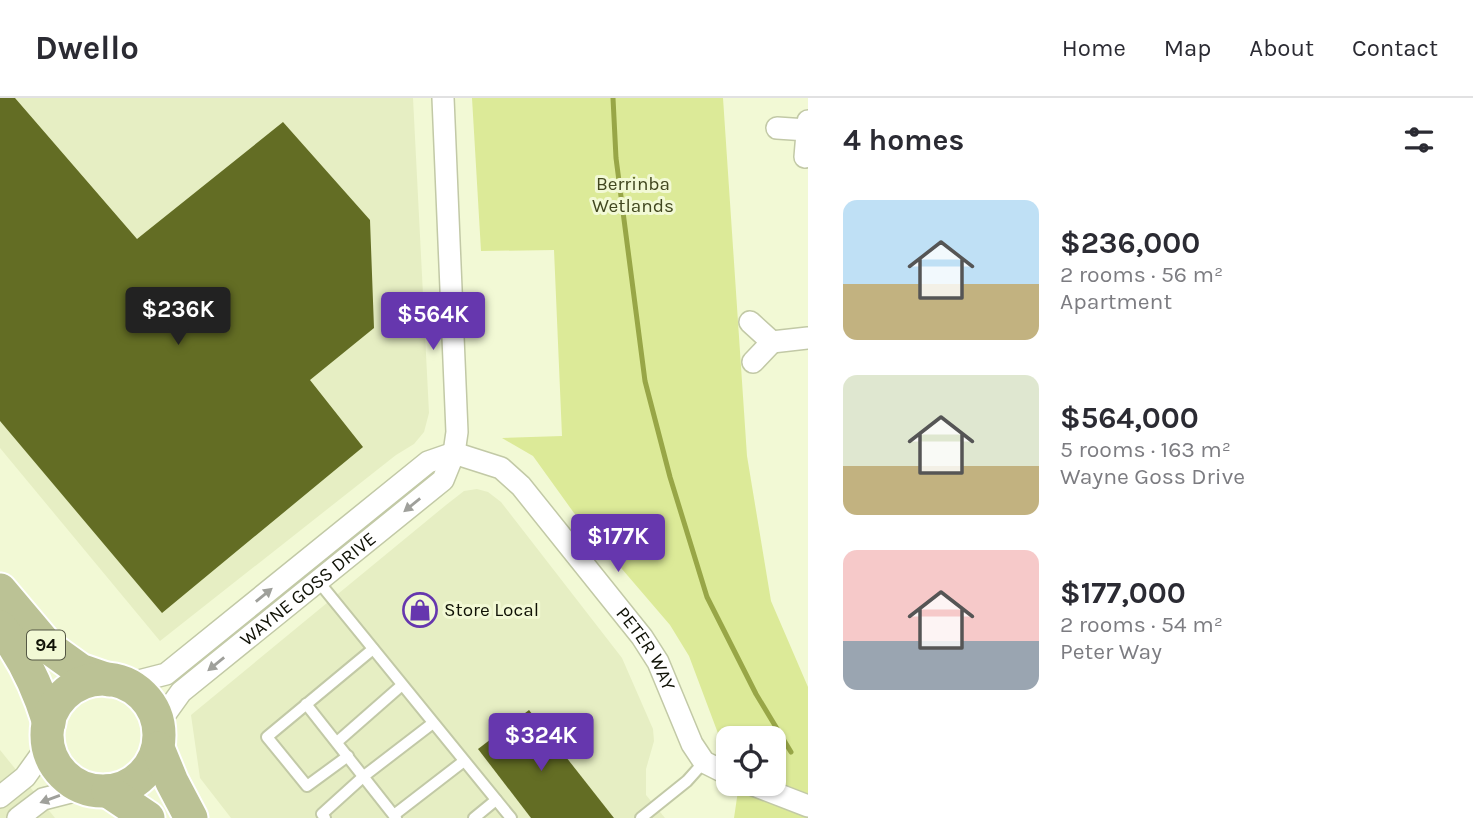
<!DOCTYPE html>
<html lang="en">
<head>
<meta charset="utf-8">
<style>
	body { margin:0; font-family:Karla,sans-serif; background:#f7f7f7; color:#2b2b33; height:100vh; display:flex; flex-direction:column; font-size:26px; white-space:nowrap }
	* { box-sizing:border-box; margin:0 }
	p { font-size:23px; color:#7c7c81 }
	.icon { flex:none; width:38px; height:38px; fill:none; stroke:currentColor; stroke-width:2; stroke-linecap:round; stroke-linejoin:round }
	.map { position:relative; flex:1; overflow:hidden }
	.side { display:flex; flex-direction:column; background:#fff; width:665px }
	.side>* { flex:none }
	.controls { position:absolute; left:716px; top:628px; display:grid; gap:14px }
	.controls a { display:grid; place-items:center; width:70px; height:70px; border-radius:14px; background:#fff; box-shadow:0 2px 5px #0004; font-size:35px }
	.price { position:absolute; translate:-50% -60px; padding:0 16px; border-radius:7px; background:#6637ae; color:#fff; font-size:23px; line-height:46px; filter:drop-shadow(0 2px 4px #0008) }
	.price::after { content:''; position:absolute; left:50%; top:42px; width:21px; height:16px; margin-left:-10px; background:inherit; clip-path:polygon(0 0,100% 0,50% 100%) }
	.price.selected { background:#222; color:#fff }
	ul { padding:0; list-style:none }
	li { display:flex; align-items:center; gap:21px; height:175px; padding:0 35px }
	li span { display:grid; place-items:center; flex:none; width:196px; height:140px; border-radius:14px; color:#555 }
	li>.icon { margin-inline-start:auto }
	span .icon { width:84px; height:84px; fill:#fffc; stroke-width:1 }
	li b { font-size:30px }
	h2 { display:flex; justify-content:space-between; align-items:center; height:84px; padding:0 35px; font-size:30px }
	header { display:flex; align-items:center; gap:42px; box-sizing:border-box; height:98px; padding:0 35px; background:#fff; border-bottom:2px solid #e1e1e2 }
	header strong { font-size:33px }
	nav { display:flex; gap:38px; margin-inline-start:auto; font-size:24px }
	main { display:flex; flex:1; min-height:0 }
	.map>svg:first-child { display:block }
	.built { fill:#e6eec3 }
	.green { fill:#dcea98 }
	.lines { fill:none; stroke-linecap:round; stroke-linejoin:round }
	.stream { stroke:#98a647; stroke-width:5 }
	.building { fill:#636d24 }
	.service-casing { stroke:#c2c9a6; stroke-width:14 }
	.minor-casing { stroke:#c2c9a6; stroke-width:24 }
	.primary-casing { stroke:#fff; stroke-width:37 }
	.service { stroke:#fff; stroke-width:10 }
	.minor { stroke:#fff; stroke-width:21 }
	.primary { stroke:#bbc295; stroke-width:33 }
	.oneway { fill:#9fa09b }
	.labels { text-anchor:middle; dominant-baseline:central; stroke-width:6; stroke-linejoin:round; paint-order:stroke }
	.shield { fill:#f2f9d5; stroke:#545744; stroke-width:2 }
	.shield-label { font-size:18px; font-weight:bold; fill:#101206 }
	.park-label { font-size:19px; fill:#41471f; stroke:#f2f9d5 }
	.street-label { font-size:19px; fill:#101206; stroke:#f2f9d5 }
	.poi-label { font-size:19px; fill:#101206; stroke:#f2f9d5; text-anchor:start }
</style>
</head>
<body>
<header>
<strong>Dwello</strong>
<nav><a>Home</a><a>Map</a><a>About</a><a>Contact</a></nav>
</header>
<main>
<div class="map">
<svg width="808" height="720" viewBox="0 0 808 720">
	<rect width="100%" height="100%" fill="#f2f9d5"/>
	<g class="built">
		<polygon points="0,0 413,0 429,315 424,334 414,346 396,357 160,543 0,350"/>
		<polygon points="477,391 488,394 501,404 622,560 653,631 654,643 646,671 646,697 665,720 231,720 200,680 191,617 446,407 464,393"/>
		<polygon points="0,652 55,720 0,720"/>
	</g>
	<polygon class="green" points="472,0 723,0 747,358 771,503 808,589 808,720 734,720 739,686 774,686 774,640 728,640 728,650 719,638 689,558 670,527 574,415 533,358 502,340 562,338 554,152 481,153"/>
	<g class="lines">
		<polyline class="stream" points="613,0 616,60 645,283 670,379 707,499 756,596 791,654"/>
	</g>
	<g class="building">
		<polygon points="0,0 15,0 137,141 283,24 370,122 374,230 310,282 363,349 162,515 0,323"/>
		<polygon points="529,612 614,720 531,720 478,651"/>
	</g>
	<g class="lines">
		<g class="service-casing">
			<g id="service">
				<polyline points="318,483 511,720"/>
				<polyline points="306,606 396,720"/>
				<polyline points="337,644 402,587"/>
				<polyline points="348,658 307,688 267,639 373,551"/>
				<polyline points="394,717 464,663"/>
				<polyline points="325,720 322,716 364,678 433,625"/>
				<polyline points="474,720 496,702"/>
				<polyline points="641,720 687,683 704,664"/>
			</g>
		</g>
		<g class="minor-casing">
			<g id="minor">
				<polyline points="777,30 807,32"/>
				<polyline points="805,59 808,23"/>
				<polyline points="750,224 772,244 753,264"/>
				<polyline points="772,244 808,240"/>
				<path id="s1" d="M454,355L501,370L521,388L642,539L658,564L692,646L704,664L728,676"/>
				<polyline points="127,586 166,576 428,364 454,355"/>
				<path id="s2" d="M158,626L181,594L443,382L454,355L457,334L443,0"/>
				<polyline points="751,686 808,708"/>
				<polyline points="0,699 25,679 48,647"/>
				<polyline points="18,720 43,701 86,690"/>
			</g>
		</g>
		<g class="primary-casing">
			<g id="primary">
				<polyline points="0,492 48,549 80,572 109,582"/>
				<path d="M0,529C24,558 38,589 49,625"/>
				<circle cx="103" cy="637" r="56"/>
				<polyline points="158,650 172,684 191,720"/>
				<polyline points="108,693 148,720"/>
			</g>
		</g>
		<use href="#service" class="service"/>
		<use href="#minor" class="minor"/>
		<use href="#primary" class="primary"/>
	</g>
	<defs><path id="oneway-solid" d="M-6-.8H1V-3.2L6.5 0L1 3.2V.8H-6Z" transform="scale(1.75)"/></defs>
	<g class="oneway">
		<use href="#oneway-solid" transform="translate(412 407) rotate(141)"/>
		<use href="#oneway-solid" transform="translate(264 497) rotate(-39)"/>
		<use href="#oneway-solid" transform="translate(216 566) rotate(141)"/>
		<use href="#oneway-solid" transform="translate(50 701) rotate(160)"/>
	</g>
	<defs>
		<g id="shop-ring" transform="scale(1.75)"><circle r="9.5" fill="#f2f9d5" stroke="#6637ae" stroke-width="1.5"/><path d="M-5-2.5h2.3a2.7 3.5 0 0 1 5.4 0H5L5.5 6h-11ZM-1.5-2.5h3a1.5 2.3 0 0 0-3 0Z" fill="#6637ae"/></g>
	</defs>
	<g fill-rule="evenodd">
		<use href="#shop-ring" x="420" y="512"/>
	</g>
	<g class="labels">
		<rect class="shield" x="27" y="532.5" width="38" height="29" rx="5"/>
		<g class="shield-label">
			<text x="46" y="547">94</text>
		</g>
		<g class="park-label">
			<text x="633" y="86">Berrinba<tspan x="633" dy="22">Wetlands</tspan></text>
		</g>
		<g class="street-label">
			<text stroke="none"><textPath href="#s2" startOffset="203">WAYNE GOSS DRIVE</textPath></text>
			<text stroke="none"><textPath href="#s1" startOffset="282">PETER WAY</textPath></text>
		</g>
		<g class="poi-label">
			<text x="444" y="512">Store Local</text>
		</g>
	</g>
</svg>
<div class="controls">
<a><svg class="icon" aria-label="locate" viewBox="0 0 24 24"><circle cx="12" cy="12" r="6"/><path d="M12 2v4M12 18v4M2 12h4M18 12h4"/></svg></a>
</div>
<b class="price selected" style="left:178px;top:249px">$236K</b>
<b class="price" style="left:433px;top:254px">$564K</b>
<b class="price" style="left:618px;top:476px">$177K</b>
<b class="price" style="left:541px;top:675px">$324K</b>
</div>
<section class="side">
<h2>4 homes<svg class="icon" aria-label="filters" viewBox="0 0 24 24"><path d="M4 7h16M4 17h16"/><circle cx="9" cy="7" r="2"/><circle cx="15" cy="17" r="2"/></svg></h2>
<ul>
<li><span style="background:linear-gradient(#bfe0f5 60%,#c2b280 0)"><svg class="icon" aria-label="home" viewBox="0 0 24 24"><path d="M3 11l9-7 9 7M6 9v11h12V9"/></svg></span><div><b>$236,000</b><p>2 rooms · 56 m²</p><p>Apartment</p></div></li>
<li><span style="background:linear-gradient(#dfe7d0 65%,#c2b280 0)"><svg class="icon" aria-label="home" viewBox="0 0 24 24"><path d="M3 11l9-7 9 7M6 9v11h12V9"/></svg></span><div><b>$564,000</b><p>5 rooms · 163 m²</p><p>Wayne Goss Drive</p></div></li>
<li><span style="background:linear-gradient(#f6c9c9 65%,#9aa5b1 0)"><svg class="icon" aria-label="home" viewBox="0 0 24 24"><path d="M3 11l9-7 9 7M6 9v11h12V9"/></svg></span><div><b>$177,000</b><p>2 rooms · 54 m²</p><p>Peter Way</p></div></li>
</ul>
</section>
</main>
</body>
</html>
